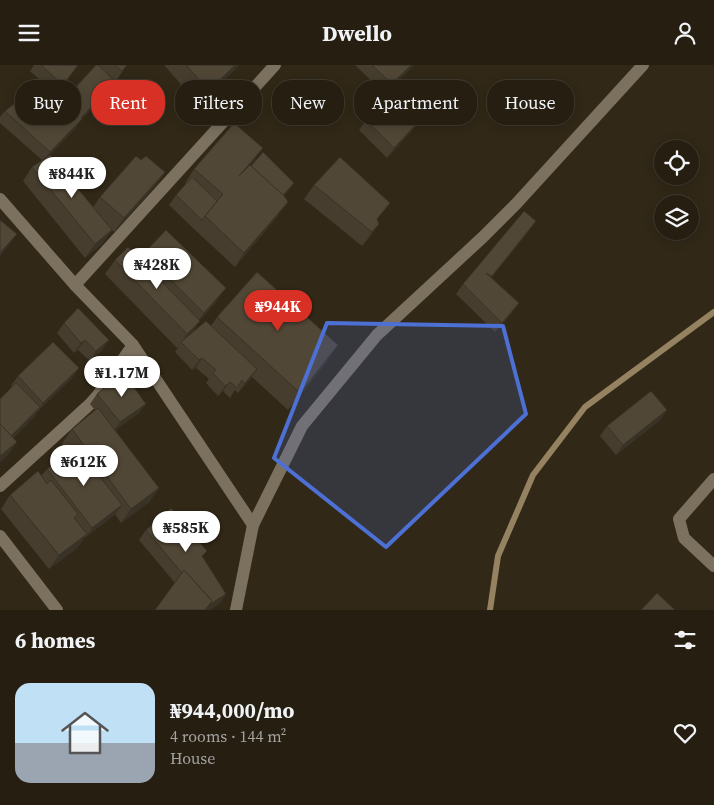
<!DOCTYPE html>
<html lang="en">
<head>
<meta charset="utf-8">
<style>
	body { margin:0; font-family:"Source Serif 4",serif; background:#2d271a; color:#f1f3f6; height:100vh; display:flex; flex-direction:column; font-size:19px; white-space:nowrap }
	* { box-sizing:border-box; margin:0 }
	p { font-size:16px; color:#a3a29f }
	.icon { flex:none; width:28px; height:28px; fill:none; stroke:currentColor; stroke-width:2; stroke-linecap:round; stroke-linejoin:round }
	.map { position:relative; height:545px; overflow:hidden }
	.panel { display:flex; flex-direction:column; background:#251e11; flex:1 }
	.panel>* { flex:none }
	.banner { position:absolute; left:15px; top:15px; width:685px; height:45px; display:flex; gap:10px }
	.tools { position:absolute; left:654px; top:75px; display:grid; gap:10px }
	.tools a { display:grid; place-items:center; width:45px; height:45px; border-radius:50%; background:#251e11; box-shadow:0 2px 12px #0003,0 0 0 1px #423c31; font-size:25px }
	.price { position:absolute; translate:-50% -42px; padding:0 11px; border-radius:18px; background:#fff; color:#222; font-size:16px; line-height:32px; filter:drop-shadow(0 1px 2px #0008) }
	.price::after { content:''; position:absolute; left:50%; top:30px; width:15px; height:11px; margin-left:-8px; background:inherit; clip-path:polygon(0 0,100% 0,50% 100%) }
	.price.current { background:#d93025; color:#fff }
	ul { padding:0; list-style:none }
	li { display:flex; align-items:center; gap:15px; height:125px; padding:0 15px }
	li+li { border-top:1px solid #423c31 }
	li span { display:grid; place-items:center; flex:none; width:140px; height:100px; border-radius:15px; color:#555 }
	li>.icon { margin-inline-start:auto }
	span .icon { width:60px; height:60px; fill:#fffc; stroke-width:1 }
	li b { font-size:21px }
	h2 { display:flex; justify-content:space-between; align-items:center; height:60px; padding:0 15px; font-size:21px }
	.chip { padding:0 18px; border-radius:20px; background:#251e11; box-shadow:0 2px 12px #0003,0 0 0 1px #423c31; font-size:18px; line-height:45px }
	.chip.current { background:#d93025; color:#fff }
	header { display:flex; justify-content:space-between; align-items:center; height:65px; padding:0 15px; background:#251e11; font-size:22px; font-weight:700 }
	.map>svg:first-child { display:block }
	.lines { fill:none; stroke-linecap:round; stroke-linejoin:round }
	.stream { stroke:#948260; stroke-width:6 }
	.minor { stroke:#7c715f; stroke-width:12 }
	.wall { fill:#463d2e }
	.shaded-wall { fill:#393226 }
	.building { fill:#514736; stroke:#393226 }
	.marked { fill:#4d70d5; fill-opacity:0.2; stroke:#4d70d5; stroke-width:4; stroke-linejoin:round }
</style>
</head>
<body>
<header><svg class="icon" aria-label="menu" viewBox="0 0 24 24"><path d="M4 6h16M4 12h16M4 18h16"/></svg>Dwello<svg class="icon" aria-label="person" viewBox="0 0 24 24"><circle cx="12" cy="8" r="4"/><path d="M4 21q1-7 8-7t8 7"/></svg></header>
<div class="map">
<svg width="714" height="545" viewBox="0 0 714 545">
	<rect width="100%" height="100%" fill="#312817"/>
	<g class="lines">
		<polyline class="stream" points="490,545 498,491 533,410 585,342 714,247"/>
		<g class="minor">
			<polyline points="0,134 75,220 133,280 253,460"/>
			<polyline points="75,220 275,0"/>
			<polyline points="714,414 679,454 684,473 714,501"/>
			<polyline points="0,421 90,339 98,330 133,280"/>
			<polyline points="0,471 57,545"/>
			<polyline points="236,545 253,460 302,361 377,270 483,172 516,139 643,0"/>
		</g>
	</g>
	<g class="wall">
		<polygon points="34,0 78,0 57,30 63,36 96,0 127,0 116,16 107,9 115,16 108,26 82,54 75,64 49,90 93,142 100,132 141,95 165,107 155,121 114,167 111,164 112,165 102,179 85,193 23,116 32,102 42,95 0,58 0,52 5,46 42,17 30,6"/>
		<polygon points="164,0 239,0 199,40"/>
		<polygon points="355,0 414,0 385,29"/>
		<polygon points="366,55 417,60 387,93 359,65"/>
		<polygon points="253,97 250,100 294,118 284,131 278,151 235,202 195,165 169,140 176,130 186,119 185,118 194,104"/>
		<polygon points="314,120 378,155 379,159 369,173 362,181 304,134"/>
		<polygon points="529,166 491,213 512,248 495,267 456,229 463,219"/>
		<polygon points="144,188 216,237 199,256 192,268 211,261 217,252 326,298 288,345 252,312 238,328 235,325 230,333 223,326 218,331 206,318 209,314 196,303 192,305 175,287 179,281 177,283 105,209 115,195 140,194"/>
		<polygon points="64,258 109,275 102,285 90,296 78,285 74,288 57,268"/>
		<polygon points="79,303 72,313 37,347 34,352 13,373 17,377 7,391 0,397 0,334 12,322 11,321 18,311"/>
		<polygon points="97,329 139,348 115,365 159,423 149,437 121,458 115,449 86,472 85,472 77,483 49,504 1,444 10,430 41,411 47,404 69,387 62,378 72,364 95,345 90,339"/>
		<polygon points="667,345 660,355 616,390 600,371 607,361"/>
		<polygon points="146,465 203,493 226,529 219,539 210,545 155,545 175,518 139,475"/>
	</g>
	<g class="shaded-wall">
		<polygon points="235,0 239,0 199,40 209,26"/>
		<polygon points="411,0 414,0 385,29 392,19"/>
		<polygon points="115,16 108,26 81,56 82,54 75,64 43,96 50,87"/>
		<polygon points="424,51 417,60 387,93 394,83"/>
		<polygon points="263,83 253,97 229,125 239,111"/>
		<polygon points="165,107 155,121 114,167 124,153"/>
		<polygon points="294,118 287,127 273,143 280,133"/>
		<polygon points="288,137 278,151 235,202 244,188"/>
		<polygon points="536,156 529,166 485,221 492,211"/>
		<polygon points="379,159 369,173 362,181 372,167"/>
		<polygon points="112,165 102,179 85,193 95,179"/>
		<polygon points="17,169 7,183 0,191 0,188"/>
		<polygon points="226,223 216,237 194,262 204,248"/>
		<polygon points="519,238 512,248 495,267 502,258"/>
		<polygon points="200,256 190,270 181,277 177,283 187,269"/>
		<polygon points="85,275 78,285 74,288 81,278"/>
		<polygon points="109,275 102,285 90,296 96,286"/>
		<polygon points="338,280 326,298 288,345 300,328"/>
		<polygon points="202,293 196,303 192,305 199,295"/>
		<polygon points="79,303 72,313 37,347 34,352 3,382 10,372 40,343 43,338"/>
		<polygon points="257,304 251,313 238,328 244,319"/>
		<polygon points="230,317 223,326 218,331 225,321"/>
		<polygon points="146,339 139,348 113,366 120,357"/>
		<polygon points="667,345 660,355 616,390 623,380"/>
		<polygon points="17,377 7,391 0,397 0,391"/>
		<polygon points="159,423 149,437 121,458 131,444"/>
		<polygon points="122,440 115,450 86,472 92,463"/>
		<polygon points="87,469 77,483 49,504 59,490"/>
		<polygon points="226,529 219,539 210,545 205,545 212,536"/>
	</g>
	<g class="building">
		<polygon points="41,0 78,0 63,20"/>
		<polygon points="96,0 98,0 115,16 81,53 82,54 50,87 5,46 43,16 63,36"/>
		<polygon points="115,0 127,0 122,6"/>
		<polygon points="186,0 235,0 209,26"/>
		<polygon points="372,0 411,0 392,19"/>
		<polygon points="395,24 424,51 394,83 366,55"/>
		<polygon points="234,58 263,83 239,111 250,100 283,129 288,137 244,188 205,151 223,129 194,104"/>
		<polygon points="263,87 294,118 283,130 251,101"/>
		<polygon points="50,90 112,165 95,179 32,102"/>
		<polygon points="136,91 141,95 146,91 165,107 124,153 100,132"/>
		<polygon points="340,92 390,138 377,154 379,159 372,167 314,120"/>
		<polygon points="192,112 217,136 202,155 176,130"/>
		<polygon points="524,146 536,156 492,211 486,208 519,238 502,258 463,219"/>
		<polygon points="0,155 17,169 0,188"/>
		<polygon points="166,165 226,223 204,248 144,188"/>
		<polygon points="128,182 200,256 187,269 115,195"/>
		<polygon points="257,207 338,280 300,328 217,252"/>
		<polygon points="78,243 109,275 96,286 85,275 81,278 64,258"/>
		<polygon points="206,256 257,304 244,319 242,315 237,323 230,317 225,321 213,308 216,305 202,293 199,295 181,277"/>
		<polygon points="53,277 79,303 43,338 18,311"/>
		<polygon points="123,307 146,339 120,357 97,329"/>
		<polygon points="16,318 40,342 11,371 0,359 0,334"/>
		<polygon points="651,326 667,345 623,380 607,361"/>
		<polygon points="98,343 159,423 131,444 72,364"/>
		<polygon points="0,359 17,377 0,391"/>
		<polygon points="76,381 122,440 92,463 47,404"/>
		<polygon points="38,406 47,419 51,415 78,449 74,453 87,469 59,490 10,430"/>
		<polygon points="171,443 207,486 202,491 226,529 209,540 212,536 184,505 182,508 146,465"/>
		<polygon points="184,505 212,536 205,545 155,545"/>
		<polygon points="657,528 675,545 641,545"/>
	</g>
	<path class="marked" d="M327,258L503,261L526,349L386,482L274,393Z"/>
</svg>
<div class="tools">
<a><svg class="icon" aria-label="locate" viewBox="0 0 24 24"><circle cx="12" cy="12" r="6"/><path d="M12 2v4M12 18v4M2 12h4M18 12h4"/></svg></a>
<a><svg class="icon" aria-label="layers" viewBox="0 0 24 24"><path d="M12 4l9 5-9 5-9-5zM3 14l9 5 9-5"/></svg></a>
</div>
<b class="price" style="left:72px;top:134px">₦844K</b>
<b class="price" style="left:157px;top:225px">₦428K</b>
<b class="price current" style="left:278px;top:267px">₦944K</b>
<b class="price" style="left:122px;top:333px">₦1.17M</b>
<b class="price" style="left:84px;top:422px">₦612K</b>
<b class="price" style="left:186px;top:488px">₦585K</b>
<div class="banner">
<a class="chip">Buy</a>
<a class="chip current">Rent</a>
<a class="chip">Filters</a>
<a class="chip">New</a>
<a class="chip">Apartment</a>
<a class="chip">House</a>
</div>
</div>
<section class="panel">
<h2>6 homes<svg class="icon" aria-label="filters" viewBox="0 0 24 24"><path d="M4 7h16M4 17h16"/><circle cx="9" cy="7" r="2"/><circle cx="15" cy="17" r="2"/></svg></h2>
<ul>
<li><span style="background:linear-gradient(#bfe0f5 60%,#9aa5b1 0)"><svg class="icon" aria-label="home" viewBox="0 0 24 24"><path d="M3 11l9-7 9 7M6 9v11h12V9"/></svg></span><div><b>₦944,000/mo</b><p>4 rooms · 144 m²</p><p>House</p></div><svg class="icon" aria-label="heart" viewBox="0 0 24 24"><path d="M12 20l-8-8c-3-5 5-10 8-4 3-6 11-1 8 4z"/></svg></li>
</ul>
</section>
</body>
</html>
